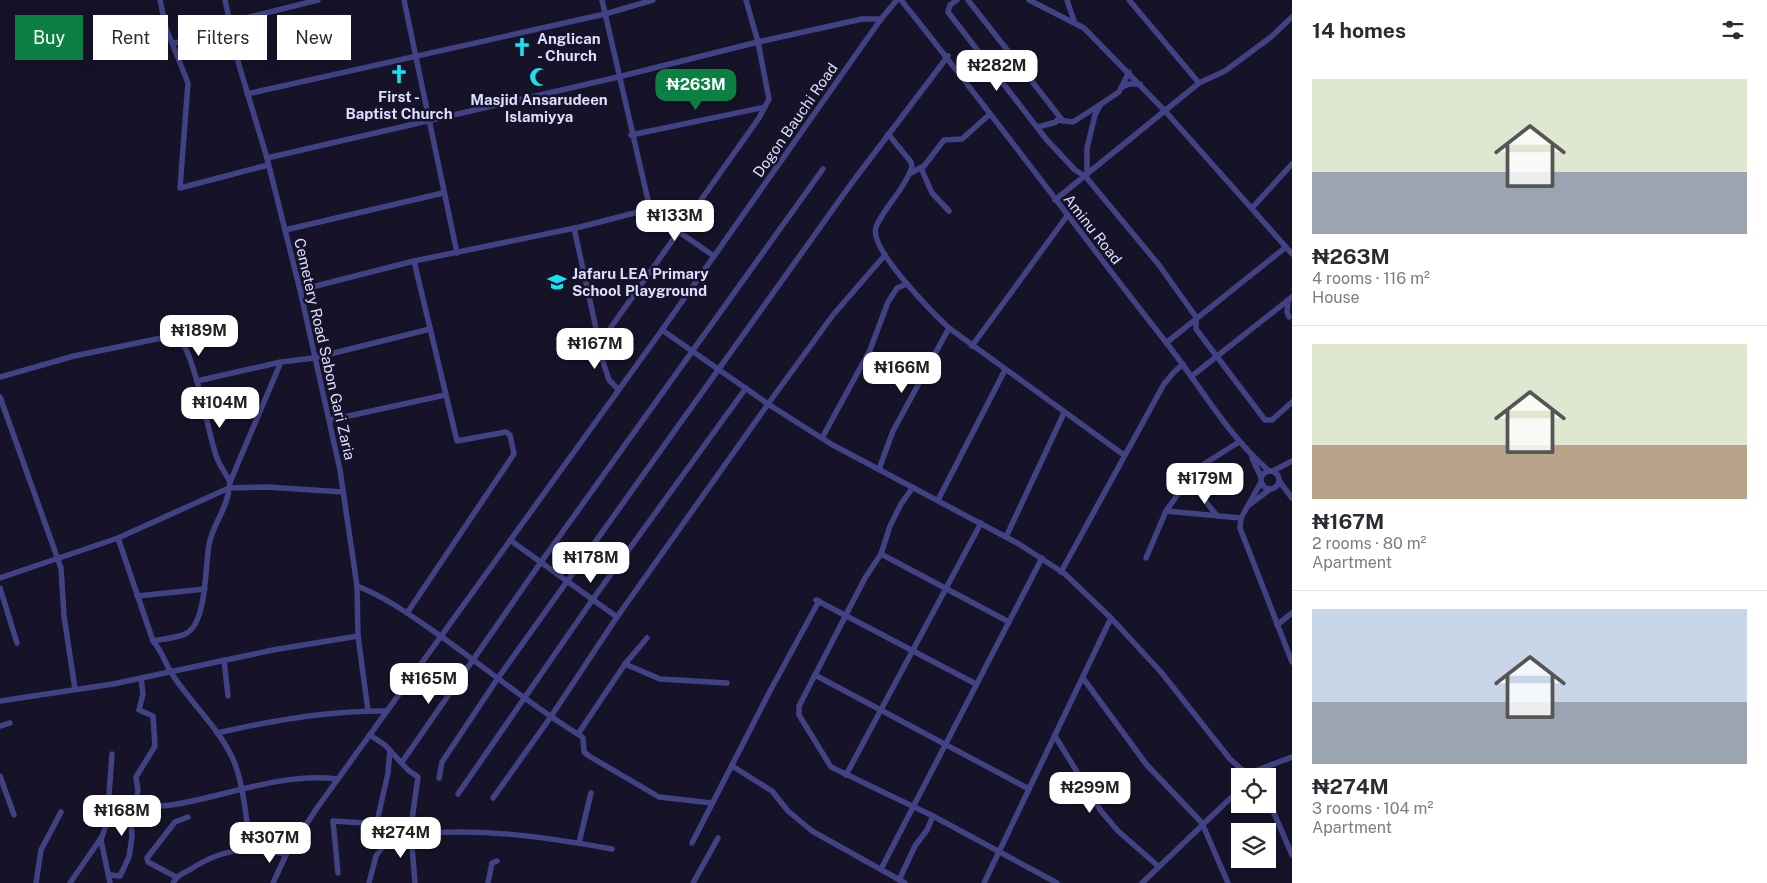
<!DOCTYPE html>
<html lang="en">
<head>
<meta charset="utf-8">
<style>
	body { margin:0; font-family:"Public Sans",sans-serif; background:#f7f7f7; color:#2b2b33; height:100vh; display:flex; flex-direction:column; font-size:19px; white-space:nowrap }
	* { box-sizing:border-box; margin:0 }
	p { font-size:16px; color:#7c7c81 }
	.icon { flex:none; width:28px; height:28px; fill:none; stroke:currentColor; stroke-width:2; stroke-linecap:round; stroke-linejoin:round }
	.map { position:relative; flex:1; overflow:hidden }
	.sheet { display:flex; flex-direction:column; background:#fff; width:475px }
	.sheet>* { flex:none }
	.hud { position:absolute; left:15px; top:15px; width:475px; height:45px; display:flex; gap:10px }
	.controls { position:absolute; left:1231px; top:768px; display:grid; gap:10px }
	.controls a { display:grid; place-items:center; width:45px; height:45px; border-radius:0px; background:#fff; box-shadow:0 5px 20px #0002; font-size:25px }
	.price { position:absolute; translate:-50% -42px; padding:0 11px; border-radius:10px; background:#fff; color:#222; font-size:16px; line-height:32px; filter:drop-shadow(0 1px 2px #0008) }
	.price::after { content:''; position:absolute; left:50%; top:30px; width:15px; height:11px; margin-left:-8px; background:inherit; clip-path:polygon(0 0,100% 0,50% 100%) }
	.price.active { background:#0b8043; color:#fff }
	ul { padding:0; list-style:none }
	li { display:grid; align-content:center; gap:10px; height:265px; padding:0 20px }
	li+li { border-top:1px solid #e1e1e2 }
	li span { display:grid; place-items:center; height:155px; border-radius:0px; color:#555 }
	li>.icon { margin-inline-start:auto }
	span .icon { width:90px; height:90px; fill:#fffc; stroke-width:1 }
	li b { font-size:21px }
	h2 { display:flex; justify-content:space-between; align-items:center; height:60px; padding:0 20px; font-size:21px }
	.chip { padding:0 18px; border-radius:0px; background:#fff; box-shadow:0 5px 20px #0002; font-size:18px; line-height:45px }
	.chip.active { background:#0b8043; color:#fff }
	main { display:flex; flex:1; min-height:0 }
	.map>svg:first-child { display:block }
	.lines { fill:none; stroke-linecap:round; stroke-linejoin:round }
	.minor { stroke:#414284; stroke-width:5.5 }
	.labels { text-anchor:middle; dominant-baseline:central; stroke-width:5; stroke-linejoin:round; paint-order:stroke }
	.poi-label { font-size:15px; font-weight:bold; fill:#dfddfd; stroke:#161329; text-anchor:start }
	.street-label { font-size:15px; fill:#dfddfd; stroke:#161329 }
</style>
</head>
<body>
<main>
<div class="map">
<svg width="1292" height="883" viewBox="0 0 1292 883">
	<rect width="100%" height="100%" fill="#161329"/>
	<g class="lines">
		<g class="minor">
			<polyline points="160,0 166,28 188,83 180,188 268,165"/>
			<polyline points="225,0 239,65 267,158 300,290 340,470 357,586 358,636 368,711"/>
			<polyline points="404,0 457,253"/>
			<polyline points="602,0 650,209 679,232 714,256"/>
			<path d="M901,0C991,112 1076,228 1165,341C1199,384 1227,435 1269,471"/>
			<polyline points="957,0 950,5 948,12 1046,139 1075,170 1085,176 1159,265 1196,317 1196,329 1265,420 1272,420 1292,402"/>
			<polyline points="968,0 1063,121"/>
			<polyline points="1029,0 1084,28 1165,111 1292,254"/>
			<polyline points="1067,0 1074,21"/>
			<polyline points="1129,0 1199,83"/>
			<polyline points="229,22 318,0"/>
			<polyline points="173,43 232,33"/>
			<polyline points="1122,87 1129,84 1140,84"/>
			<polyline points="247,94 605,14 653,0"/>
			<polyline points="1038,127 1056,122 1057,120 1073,122 1101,104"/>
			<path d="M888,134L911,162L912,167C905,189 885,206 876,227C868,248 933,313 949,328L1124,455"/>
			<polyline points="631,135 765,107"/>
			<polyline points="267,158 618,77 758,42 862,19 881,19"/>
			<polyline points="921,168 932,193 949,211"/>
			<polyline points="911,173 924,166 944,140 962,139 990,114"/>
			<polyline points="1087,174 1087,148 1095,115 1101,104 1119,92 1129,72"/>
			<polyline points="1055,200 1199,83 1225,71 1271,37 1292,17"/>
			<polyline points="1252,208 1292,164"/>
			<polyline points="574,228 604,365 609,380 618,389"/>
			<polyline points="285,230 443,193"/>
			<polyline points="300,290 414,261 580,227 650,209"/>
			<polyline points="1288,300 1287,312 1289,317"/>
			<polyline points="662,330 768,404 831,444 1019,544 1065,574 1111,618 1161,672 1230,759 1249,776"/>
			<polyline points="598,336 609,330 759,118 769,99 758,42 746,0"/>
			<polyline points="1166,343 1286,247"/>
			<polyline points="972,346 1067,216"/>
			<polyline points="1192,376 1292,297"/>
			<path d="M0,377L74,356L176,335C195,349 207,432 217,458C220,466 226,474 230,482"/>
			<polyline points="197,381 281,362 314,358 430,329"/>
			<polyline points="0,397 61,568 64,616 75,689"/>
			<polyline points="330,420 445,395"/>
			<polyline points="822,438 870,350 888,302 897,288 907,284"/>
			<polyline points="1252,458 1261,477"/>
			<polyline points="879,469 893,431 949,328"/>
			<circle cx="1270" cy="480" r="9"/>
			<polyline points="1273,471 1292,461"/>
			<polyline points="1189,480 1217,516"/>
			<polyline points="1261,482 1241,518 1240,528 1292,662"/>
			<polyline points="1280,482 1292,498"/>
			<polyline points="913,487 901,504 890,526 881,554 865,578 799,706 799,715 831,767 933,816 1057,883"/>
			<polyline points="938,500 1005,370"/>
			<polyline points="1249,505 1269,490"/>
			<polyline points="1166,511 1241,518"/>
			<polyline points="1006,537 1064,413"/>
			<path d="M118,538L153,641C162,651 165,663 172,674C190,702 216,725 231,755C244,780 246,822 251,849"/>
			<polyline points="510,540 617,617"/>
			<polyline points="881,554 1009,622"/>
			<polyline points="1146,558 1166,511 1196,469 1239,442"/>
			<polyline points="1061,572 1164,384 1174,372 1183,364"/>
			<polyline points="0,578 118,538 229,488 230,482 281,362"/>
			<path d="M357,586C383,596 406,612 429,628C480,663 528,704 581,736L583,738L584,752L589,756L659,797L712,803"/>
			<polyline points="0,588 17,643"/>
			<polyline points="137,596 205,589"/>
			<polyline points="816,600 976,684"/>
			<polyline points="407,613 514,454 510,435 506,432 457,441 414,261"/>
			<polyline points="1277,625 1292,613"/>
			<path d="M153,641C163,639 178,638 187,633C207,621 205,566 209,545C212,525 228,508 229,488L267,487L343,492"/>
			<polyline points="224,660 228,696"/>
			<polyline points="625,664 647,638"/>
			<polyline points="815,675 1029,789"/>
			<polyline points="1083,678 1146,764 1202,823 1228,883"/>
			<polyline points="0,701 113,684 273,650 358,636"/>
			<polyline points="0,726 10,723"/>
			<path d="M217,733C269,721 334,710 387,711"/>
			<polyline points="578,734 625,664 660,679 727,683"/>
			<path d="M370,735L385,745L408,770L418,777L410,834C480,828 541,836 612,849"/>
			<polyline points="1055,736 1101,811 1118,831 1158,866"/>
			<polyline points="402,762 541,562 823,169"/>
			<polyline points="732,766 772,791 788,811 812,831 905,883"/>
			<polyline points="1247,774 1292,757"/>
			<polyline points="846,775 981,523"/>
			<polyline points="0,776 14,815"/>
			<polyline points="439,778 442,762 498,678 851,184 948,56"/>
			<polyline points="458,794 593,599 746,388"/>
			<polyline points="493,798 550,718 617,617 768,404 833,315 885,255"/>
			<polyline points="1268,799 1292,855"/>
			<path d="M135,808C149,806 163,807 177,804C230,795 284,772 338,779"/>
			<polyline points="376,826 388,773 390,750"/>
			<polyline points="411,833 415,883"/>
			<polyline points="579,843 591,793"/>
			<polyline points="692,843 770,691 819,601"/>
			<polyline points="881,869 1042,558"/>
			<polyline points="338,873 333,821 364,823 397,832"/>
			<polyline points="110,875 120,876 129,857 132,837 131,821 138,791 136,777 155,746 153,716 139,710 143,694 141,678"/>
			<polyline points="176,877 148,862 147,858 175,822 188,817"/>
			<polyline points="899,880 915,846 927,830 933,816"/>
			<polyline points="36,883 41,850 61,812"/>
			<polyline points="70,883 101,838"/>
			<polyline points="110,883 101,840 107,822 112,754"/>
			<path d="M173,883C177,875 184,873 191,869C220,850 253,844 286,855"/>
			<polyline points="273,883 286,855 317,808 662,330 881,19 897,0"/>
			<polyline points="369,883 376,856 392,834 410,832"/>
			<polyline points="488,883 492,863 497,861"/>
			<polyline points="693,883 718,838"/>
			<polyline points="984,883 1111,618"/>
			<polyline points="1142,883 1240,789"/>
		</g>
	</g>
	<defs>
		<g id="church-bare" transform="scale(1.5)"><path d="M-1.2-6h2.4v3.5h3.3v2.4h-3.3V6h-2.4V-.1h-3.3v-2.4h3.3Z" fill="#18e2ee" stroke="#161329" stroke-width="2.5" paint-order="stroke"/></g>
		<g id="mosque-bare" transform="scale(1.5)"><path d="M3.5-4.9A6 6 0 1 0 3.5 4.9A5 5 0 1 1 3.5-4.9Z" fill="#18e2ee" stroke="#161329" stroke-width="2.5" paint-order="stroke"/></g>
		<g id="school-bare" transform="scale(1.5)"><path d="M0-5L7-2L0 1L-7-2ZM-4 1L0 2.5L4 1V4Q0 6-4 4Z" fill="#18e2ee" stroke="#161329" stroke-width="2.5" paint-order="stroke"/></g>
	</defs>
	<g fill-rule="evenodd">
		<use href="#church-bare" x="522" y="47"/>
		<use href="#church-bare" x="399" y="74"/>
		<use href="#mosque-bare" x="539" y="77"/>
		<use href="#school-bare" x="557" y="282"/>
	</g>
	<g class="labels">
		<g class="poi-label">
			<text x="537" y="38">Anglican<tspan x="537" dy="17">- Church</tspan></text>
			<text x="399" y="96" text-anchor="middle">First -<tspan x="399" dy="17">Baptist Church</tspan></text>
			<text x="539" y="99" text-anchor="middle">Masjid Ansarudeen<tspan x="539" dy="17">Islamiyya</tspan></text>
			<text x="572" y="273">Jafaru LEA Primary<tspan x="572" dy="17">School Playground</tspan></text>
		</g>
		<g class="street-label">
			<text transform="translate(795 120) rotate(-55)">Dogon Bauchi Road</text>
			<text transform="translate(1093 229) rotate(52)">Aminu Road</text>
			<text transform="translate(325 349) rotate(77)">Cemetery Road Sabon Gari Zaria</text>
		</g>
	</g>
</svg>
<div class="controls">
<a><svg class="icon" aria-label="locate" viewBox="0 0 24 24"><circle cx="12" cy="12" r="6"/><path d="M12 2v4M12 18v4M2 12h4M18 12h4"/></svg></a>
<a><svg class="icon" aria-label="layers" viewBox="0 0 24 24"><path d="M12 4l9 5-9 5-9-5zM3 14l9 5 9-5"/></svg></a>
</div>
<b class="price" style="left:997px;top:92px">₦282M</b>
<b class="price active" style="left:696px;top:111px">₦263M</b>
<b class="price" style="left:675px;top:242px">₦133M</b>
<b class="price" style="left:199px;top:357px">₦189M</b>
<b class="price" style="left:595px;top:370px">₦167M</b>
<b class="price" style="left:902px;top:394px">₦166M</b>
<b class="price" style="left:220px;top:429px">₦104M</b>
<b class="price" style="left:1205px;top:505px">₦179M</b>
<b class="price" style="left:591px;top:584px">₦178M</b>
<b class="price" style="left:429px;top:705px">₦165M</b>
<b class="price" style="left:1090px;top:814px">₦299M</b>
<b class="price" style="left:122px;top:837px">₦168M</b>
<b class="price" style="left:401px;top:859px">₦274M</b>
<b class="price" style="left:270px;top:864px">₦307M</b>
<div class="hud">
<a class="chip active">Buy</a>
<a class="chip">Rent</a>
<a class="chip">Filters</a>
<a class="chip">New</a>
</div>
</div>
<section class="sheet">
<h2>14 homes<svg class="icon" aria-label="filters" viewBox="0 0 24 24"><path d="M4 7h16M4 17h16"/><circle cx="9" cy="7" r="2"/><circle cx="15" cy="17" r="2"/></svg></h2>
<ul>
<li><span style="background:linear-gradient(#dfe7d0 60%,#9aa5b1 0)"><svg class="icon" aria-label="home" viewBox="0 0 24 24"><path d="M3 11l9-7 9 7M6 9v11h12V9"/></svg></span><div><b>₦263M</b><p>4 rooms · 116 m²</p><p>House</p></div></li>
<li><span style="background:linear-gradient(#dfe7d0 65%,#b9a48a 0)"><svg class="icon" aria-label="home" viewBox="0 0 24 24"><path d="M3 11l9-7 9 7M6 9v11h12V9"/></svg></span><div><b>₦167M</b><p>2 rooms · 80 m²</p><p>Apartment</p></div></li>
<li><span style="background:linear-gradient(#c9d6e8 60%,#9aa5b1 0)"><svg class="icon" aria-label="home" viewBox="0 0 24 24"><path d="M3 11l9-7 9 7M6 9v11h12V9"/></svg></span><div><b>₦274M</b><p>3 rooms · 104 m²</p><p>Apartment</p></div></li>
</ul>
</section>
</main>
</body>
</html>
